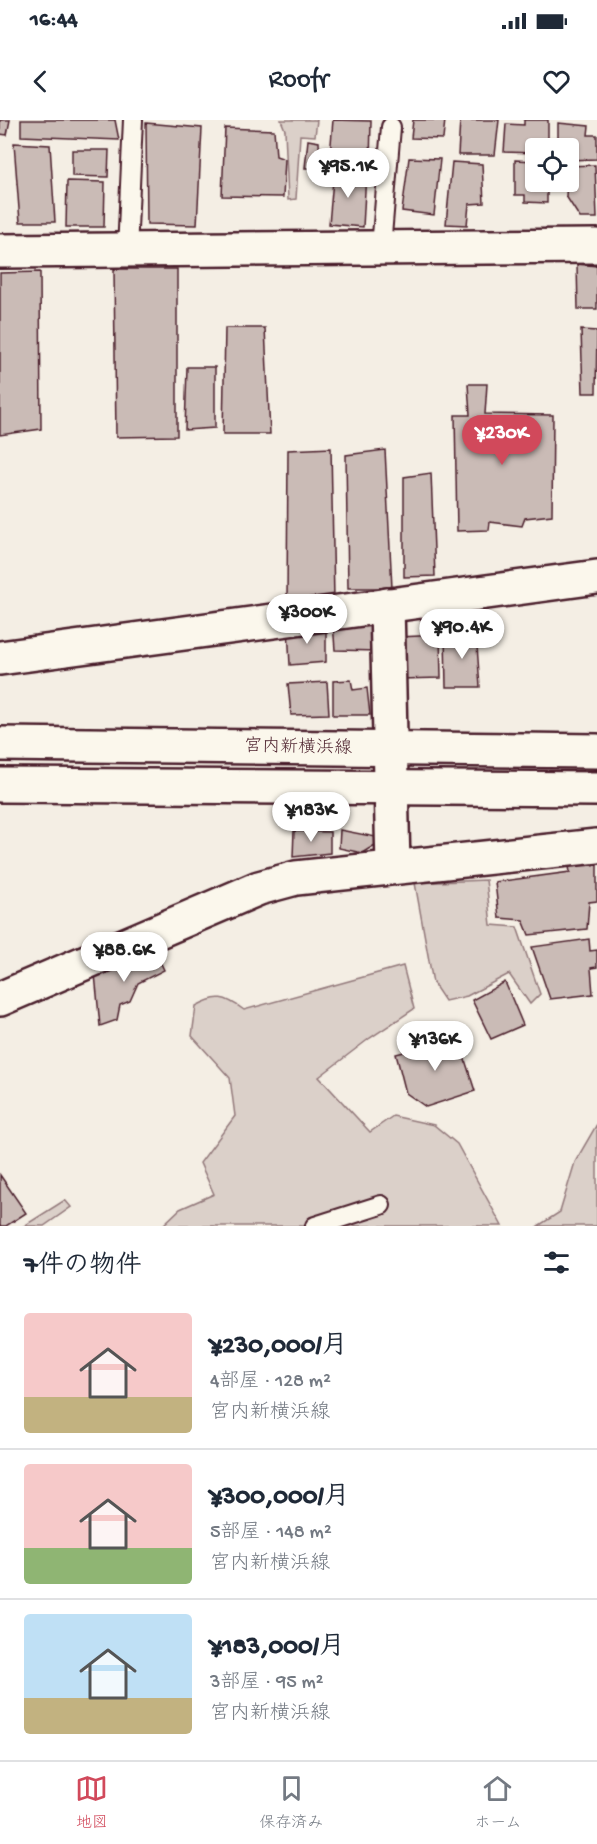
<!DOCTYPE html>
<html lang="ja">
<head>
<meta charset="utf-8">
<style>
	body { margin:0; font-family:"Gochi Hand","Klee One",sans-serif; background:#f6f6f7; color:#1f2937; height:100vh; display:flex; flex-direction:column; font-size:22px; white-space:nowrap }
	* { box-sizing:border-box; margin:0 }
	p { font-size:20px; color:#747a83 }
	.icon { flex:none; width:33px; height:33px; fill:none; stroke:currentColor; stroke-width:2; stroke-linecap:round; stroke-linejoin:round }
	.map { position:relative; height:1106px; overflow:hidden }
	.side { display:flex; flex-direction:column; background:#fff; flex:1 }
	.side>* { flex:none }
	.fabs { position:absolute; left:525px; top:18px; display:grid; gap:12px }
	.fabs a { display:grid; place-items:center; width:54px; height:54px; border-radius:6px; background:#fff; box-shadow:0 2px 4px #0004; font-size:30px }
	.price { position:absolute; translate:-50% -51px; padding:0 14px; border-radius:21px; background:#fff; color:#222; font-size:20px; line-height:39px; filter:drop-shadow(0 2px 3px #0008) }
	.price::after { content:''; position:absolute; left:50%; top:36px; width:18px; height:14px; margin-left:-9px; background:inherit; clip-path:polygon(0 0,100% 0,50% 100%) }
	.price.current { background:#d1495b; color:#fff }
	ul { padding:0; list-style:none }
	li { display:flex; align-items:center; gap:18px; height:150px; padding:0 24px }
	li+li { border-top:2px solid #e0e1e3 }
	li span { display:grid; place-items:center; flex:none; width:168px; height:120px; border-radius:6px; color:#555 }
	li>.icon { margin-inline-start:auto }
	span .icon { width:72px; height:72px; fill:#fffc; stroke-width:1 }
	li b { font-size:26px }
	h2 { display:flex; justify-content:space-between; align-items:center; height:72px; padding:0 24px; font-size:26px }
	.status { display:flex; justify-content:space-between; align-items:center; height:42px; padding:0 30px; background:#fff; direction:ltr }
	.status svg { height:16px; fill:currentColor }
	header { display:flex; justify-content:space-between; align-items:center; height:78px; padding:0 24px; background:#fff; font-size:27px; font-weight:600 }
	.menu { display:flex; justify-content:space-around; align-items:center; height:84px; border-top:2px solid #e0e1e3; background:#fff; font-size:16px; color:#747a83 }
	.menu a { display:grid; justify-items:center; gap:3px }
	.menu .current { color:#d1495b }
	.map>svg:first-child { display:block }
	.green { fill:#dbd0c9; stroke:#92787a; stroke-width:1.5 }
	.building { fill:#cabbb6; stroke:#4a1f2b; stroke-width:1.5 }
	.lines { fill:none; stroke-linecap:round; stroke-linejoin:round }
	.service-casing { stroke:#4a1f2b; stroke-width:22 }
	.minor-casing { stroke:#4a1f2b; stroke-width:38 }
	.tertiary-casing { stroke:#4a1f2b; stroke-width:38 }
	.service { stroke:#fbf7ec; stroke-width:18 }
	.minor { stroke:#fbf7ec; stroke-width:33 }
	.tertiary { stroke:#fbf7ec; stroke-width:33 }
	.labels { text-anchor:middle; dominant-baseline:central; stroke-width:4.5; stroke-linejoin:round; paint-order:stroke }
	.street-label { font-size:18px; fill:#4a1f2b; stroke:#fbf7ec }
</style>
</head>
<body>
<div class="status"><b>16:44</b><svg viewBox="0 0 49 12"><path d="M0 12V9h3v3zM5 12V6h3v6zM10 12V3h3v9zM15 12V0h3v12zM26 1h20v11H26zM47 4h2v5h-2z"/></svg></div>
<header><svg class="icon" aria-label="back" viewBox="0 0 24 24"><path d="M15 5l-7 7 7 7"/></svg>Roofr<svg class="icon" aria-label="heart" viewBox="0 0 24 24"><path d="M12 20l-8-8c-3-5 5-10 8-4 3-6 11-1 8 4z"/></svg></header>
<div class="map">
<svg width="597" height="1106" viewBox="0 0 597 1106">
	<rect width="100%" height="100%" fill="#f4eee4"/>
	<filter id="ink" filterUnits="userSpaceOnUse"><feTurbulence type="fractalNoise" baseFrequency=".0167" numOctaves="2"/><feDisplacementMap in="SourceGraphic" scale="12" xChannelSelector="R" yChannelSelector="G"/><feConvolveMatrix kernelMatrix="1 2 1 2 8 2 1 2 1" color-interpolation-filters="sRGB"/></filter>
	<g filter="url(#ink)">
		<g class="green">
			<polygon points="281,0 317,0 315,16 300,15 296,79 288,80 285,10"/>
			<polygon points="486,760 491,805 517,807 540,874 530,884 509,854 467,876 445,881 433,863 415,763"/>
			<path d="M403,846L414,889L370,918L319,957L370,1012L393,996L434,1005L457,1024L502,1106H162L180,1089L214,1074L200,1043L235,996L230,958L192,916L196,886C217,874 225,876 244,890Z"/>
			<polygon points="597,1004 597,1106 538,1106 560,1092 575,1042"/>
			<polygon points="65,1080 71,1087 44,1106 24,1106"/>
		</g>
		<g class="building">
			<polygon points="0,0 10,0 7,15 0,14"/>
			<polygon points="21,0 115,0 119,20 21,16"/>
			<polygon points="333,0 371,1 370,43 330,36"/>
			<polygon points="413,0 445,0 443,19 411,18"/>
			<polygon points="460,0 499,0 495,35 458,35"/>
			<polygon points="524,0 548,0 548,28 536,28 536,33 504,32 506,4 524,5"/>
			<polygon points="146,3 202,8 197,105 147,104"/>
			<polygon points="558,3 589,6 588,15 597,15 597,39 568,40 568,28 558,28"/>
			<polygon points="225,8 274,10 276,36 285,39 283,77 222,76"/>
			<polygon points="308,20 319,22 320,48 305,48"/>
			<polygon points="14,23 50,25 55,102 20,102"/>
			<polygon points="72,30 109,30 108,57 72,56"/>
			<polygon points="409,38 440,39 434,95 402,91"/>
			<polygon points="515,40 536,41 536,62 547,62 547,83 525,82 525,75 515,75"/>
			<polygon points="452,42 482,44 484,83 469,84 467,105 446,104"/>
			<polygon points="595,45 597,98 580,98 566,76 568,46"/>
			<polygon points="334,49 366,53 363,107 329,104"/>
			<polygon points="67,61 105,62 104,107 66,107"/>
			<polygon points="577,144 597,146 597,189 578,189"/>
			<polygon points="114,149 177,149 177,316 116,317"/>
			<polygon points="40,152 41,309 0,315 0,153"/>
			<polygon points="225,208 265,208 270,314 223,314"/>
			<polygon points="581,210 597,211 596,273 583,273"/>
			<polygon points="187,247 215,247 215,308 185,310"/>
			<polygon points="468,264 487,264 485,294 553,295 552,395 525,398 522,406 490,402 489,410 457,411 455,295 470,295"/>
			<polygon points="331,328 334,479 287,484 288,330"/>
			<polygon points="385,330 392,468 348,468 346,335"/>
			<polygon points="431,353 435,456 404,457 404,357"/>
			<polygon points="367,499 378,531 335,530 333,502"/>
			<polygon points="326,506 326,542 290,545 288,508"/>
			<polygon points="476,512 480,567 446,567 445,514"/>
			<polygon points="440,515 441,558 399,559 399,517"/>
			<polygon points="351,560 353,570 367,568 370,595 333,595 333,561"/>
			<polygon points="327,562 329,594 291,595 288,564"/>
			<polygon points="340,710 376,717 375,725 362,733 339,728"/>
			<polygon points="294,711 330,712 330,733 293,737"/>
			<polygon points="597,740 597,781 589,782 587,809 529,815 523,800 499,798 495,762 570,752 568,741"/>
			<polygon points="589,819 590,831 597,830 597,847 591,848 593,874 550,879 532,827"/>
			<polygon points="153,827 164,850 138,863 130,881 120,885 117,900 100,906 95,854"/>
			<polygon points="505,862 523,905 491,919 472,880"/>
			<polygon points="430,916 433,929 458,918 475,971 426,987 406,973 396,934 412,930 409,921"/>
			<polygon points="0,1055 26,1093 6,1106 0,1106"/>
		</g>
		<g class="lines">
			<g class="service-casing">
				<g id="service">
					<polyline points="381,128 391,7"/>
					<polyline points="127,131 133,0"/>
					<polyline points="315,1106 381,1085"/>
				</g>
			</g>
			<g class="minor-casing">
				<g id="minor">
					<polyline points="0,131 597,126"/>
					<polyline points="387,485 393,747"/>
					<polyline points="0,538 597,457"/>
					<polyline points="0,879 259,768 296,758 597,726"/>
				</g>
			</g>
			<g class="tertiary-casing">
				<g id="tertiary">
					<polyline points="0,624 597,631"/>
					<polyline points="0,665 597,669"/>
				</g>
			</g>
			<use href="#service" class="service"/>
			<use href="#minor" class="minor"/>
			<use href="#tertiary" class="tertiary"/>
		</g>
	</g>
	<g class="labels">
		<g class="street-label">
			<text transform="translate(298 628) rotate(1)">宮内新横浜線</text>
		</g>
	</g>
</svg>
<div class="fabs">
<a><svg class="icon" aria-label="locate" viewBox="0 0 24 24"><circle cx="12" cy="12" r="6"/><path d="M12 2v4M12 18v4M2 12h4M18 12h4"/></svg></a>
</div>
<b class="price" style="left:348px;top:79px">¥95.1K</b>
<b class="price current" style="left:502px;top:346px">¥230K</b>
<b class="price" style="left:307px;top:525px">¥300K</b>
<b class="price" style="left:462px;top:540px">¥90.4K</b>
<b class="price" style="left:311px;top:723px">¥183K</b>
<b class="price" style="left:124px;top:863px">¥88.6K</b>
<b class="price" style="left:435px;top:952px">¥136K</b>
</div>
<section class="side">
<h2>7件の物件<svg class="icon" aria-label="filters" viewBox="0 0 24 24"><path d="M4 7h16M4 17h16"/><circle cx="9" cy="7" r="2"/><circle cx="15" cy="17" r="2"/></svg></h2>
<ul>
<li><span style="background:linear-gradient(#f6c9c9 70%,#c2b280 0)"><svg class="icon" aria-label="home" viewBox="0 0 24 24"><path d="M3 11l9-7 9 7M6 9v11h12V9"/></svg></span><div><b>¥230,000/月</b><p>4部屋 · 128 m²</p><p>宮内新横浜線</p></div></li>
<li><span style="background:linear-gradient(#f6c9c9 70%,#8fb573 0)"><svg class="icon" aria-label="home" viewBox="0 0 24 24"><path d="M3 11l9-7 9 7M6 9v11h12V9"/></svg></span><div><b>¥300,000/月</b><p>5部屋 · 148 m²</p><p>宮内新横浜線</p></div></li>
<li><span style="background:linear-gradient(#bfe0f5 70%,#c2b280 0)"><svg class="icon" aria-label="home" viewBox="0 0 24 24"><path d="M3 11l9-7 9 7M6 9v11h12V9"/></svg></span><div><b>¥183,000/月</b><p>3部屋 · 95 m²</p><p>宮内新横浜線</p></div></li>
</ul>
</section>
<nav class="menu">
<a class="current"><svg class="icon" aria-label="map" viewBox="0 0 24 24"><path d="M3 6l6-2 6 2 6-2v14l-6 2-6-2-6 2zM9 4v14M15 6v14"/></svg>地図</a>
<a><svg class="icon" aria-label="saved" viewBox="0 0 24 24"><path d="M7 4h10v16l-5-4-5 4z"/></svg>保存済み</a>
<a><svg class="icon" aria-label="home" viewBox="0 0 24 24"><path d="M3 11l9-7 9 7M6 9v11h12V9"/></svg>ホーム</a>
</nav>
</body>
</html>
